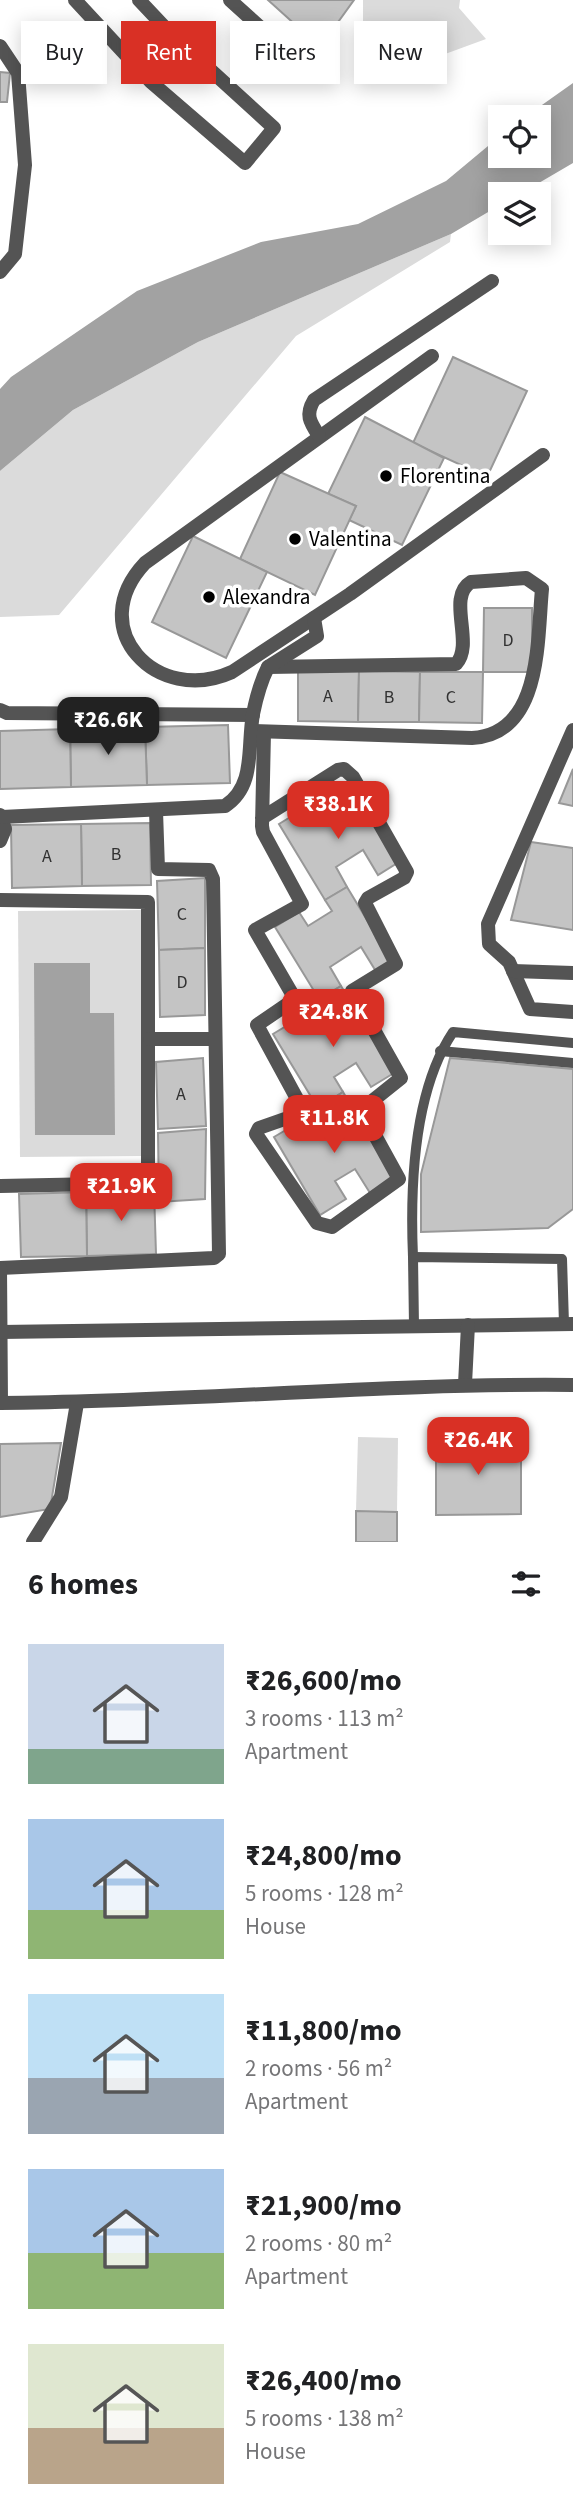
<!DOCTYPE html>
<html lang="en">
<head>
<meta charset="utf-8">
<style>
	body { margin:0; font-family:"Source Sans 3",sans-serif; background:#f6f6f6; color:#202124; height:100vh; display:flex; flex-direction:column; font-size:26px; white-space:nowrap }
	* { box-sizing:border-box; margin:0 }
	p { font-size:23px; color:#757577 }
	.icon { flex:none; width:38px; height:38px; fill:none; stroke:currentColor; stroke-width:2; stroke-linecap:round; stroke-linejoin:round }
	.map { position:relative; height:1542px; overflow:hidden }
	.sheet { display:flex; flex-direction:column; background:#fff; flex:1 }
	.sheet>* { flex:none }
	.hud { position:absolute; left:21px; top:21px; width:532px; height:63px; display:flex; gap:14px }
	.buttons { position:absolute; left:488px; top:105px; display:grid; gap:14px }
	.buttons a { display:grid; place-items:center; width:63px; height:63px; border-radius:0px; background:#fff; box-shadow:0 4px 18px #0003; font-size:35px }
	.price { position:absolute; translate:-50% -60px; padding:0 16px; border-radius:14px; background:#d93025; color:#fff; font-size:23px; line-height:46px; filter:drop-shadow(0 2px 4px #0008) }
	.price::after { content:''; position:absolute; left:50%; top:42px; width:21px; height:16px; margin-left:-10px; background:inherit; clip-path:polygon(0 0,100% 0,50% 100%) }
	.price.selected { background:#222; color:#fff }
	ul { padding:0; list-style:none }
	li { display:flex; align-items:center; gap:21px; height:175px; padding:0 28px }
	li span { display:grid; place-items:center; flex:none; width:196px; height:140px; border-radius:0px; color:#555 }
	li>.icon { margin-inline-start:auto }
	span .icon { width:84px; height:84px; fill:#fffc; stroke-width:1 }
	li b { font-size:30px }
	h2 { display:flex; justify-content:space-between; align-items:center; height:84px; padding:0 28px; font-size:30px }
	.tag { padding:0 24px; border-radius:0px; background:#fff; box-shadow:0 4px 18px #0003; font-size:24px; line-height:63px }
	.tag.selected { background:#d93025; color:#fff }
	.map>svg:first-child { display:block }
	.green { fill:#dbdbdb }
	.water { fill:#a2a2a2 }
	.building { fill:#c4c4c4; stroke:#989898; stroke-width:2 }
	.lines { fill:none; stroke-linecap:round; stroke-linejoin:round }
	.lane { stroke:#545454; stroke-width:10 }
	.street { stroke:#545454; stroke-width:14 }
	.poi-dot { fill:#000; stroke:#fff; stroke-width:2.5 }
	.labels { text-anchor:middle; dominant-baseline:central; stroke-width:7; stroke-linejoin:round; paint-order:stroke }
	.number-label { font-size:18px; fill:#313131 }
	.poi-label { font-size:21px; fill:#000; stroke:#fff; text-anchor:start }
</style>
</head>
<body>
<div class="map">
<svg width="573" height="1542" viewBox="0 0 573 1542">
	<rect width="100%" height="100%" fill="#fff"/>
	<g class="green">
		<polygon points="363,0 460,0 459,8 486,39 407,68 363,24"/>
		<polygon points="451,234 450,242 296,336 59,615 0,617 0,471 73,410 198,342"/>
		<polygon points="143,910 146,1156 20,1157 18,911"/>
		<polygon points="358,1437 398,1438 397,1512 356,1511"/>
	</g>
	<g class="water">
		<polygon points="573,83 573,163 520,194 500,194 500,205 451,234 198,342 73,410 0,471 0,389 11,377 137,291 261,242 358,224 446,181 500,136 500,156 539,156 539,117 525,117"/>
		<polygon points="34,963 90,963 90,1013 114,1013 115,1135 35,1135"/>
	</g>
	<g class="building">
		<polygon points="268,0 354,0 320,47"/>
		<polygon points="0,72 10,73 7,102 0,102"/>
		<polygon points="453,357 527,391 487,477 413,443"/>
		<polygon points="365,417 444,458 402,545 349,520 356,506 328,494"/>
		<polygon points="280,472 356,506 315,595 240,559"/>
		<polygon points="193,536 267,572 226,658 152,622"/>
		<polygon points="484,608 532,608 532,672 483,672"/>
		<polygon points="298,670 359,671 358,722 298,721"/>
		<polygon points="359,671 420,672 419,722 358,722"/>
		<polygon points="420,672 483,672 482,723 419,722"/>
		<polygon points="228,725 230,783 147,785 145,727"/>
		<polygon points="145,727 147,785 71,787 70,729"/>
		<polygon points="70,729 71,787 0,789 0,731"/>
		<polygon points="573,769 573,806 559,803"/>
		<polygon points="351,784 399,862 378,875 363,850 336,867 347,887 325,900 279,824 302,810 310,824 334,810 327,799"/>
		<polygon points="150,823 151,885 82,886 81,824"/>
		<polygon points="81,824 82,886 12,888 11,825"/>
		<polygon points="531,842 573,848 573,930 511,920"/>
		<polygon points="205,878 205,948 159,950 157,881"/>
		<polygon points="347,887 393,963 377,973 361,947 330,967 341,986 319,999 275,927 299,912 308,926 332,911 325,900"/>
		<polygon points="205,948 205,1015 160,1017 159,950"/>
		<polygon points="341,986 394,1073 371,1087 356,1063 334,1077 343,1092 318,1108 273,1034 296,1020 305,1033 330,1018 319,999"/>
		<polygon points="203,1058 206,1126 158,1129 156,1062"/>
		<polygon points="450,1058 573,1069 573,1209 548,1228 421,1232 421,1174"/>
		<polygon points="343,1092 395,1178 370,1193 355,1169 335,1181 346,1199 320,1215 274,1137 296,1124 304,1137 327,1123 318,1108"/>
		<polygon points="206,1129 205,1199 159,1202 158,1133"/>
		<polygon points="154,1190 156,1254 87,1256 86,1192"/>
		<polygon points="86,1192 87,1256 21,1257 19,1194"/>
		<polygon points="521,1439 521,1514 436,1515 436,1440"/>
		<polygon points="61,1443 50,1509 0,1517 0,1444"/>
		<polygon points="356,1511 397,1512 397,1542 356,1542"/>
	</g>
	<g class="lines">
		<g class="lane">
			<polyline points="440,1051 573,1063"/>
			<path d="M413,1257C410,1187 413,1092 453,1032L573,1043"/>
			<polyline points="414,1326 413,1257 562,1259 564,1324"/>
		</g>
		<g class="street">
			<polyline points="75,0 151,82 245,163 274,128 172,35 139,0"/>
			<polyline points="230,0 283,48"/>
			<polyline points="0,46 18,73 25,165 15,254 0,272"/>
			<path d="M432,356L145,563C83,629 157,706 232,672L350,594L543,455"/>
			<path d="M319,436C310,422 305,415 314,400L492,281"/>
			<polyline points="0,710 7,713 253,715"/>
			<polyline points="573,730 488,924 489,944 509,962 530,1009 573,1012"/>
			<path d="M252,731L472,738C542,734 537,641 542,589L526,578L471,582C446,597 475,644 456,664L268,667"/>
			<polyline points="0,815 5,829 0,841"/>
			<path d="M2,817L225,806C256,786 247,747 253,714C256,699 261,681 268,667L317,636L314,618"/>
			<polyline points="262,818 338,770 344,769 353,777 407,872 404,878 368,898 365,903 396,964 352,991 401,1078 361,1110 399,1179 332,1227 317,1223 256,1134 259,1128 299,1114 302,1108 257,1025 295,999 255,930 302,904 263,832 262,826 264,732"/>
			<polyline points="0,900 148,902 148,1183 0,1186"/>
			<polyline points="513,971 573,973"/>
			<polyline points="150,1039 214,1039"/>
			<polyline points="0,1268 214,1258 219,1254 213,879 209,870 158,869 156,811"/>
			<polyline points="0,1268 1,1403"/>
			<polyline points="0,1332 573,1324"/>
			<polyline points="465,1384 468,1325"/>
			<path d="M0,1403C191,1402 382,1383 573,1385"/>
			<polyline points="33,1542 61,1497 77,1403"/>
		</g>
	</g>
	<g class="poi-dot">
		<circle cx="386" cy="476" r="7"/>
		<circle cx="295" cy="539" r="7"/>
		<circle cx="209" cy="597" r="7"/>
	</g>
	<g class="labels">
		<g class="number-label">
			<text x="508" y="640">D</text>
			<text x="328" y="696">A</text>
			<text x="389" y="697">B</text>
			<text x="451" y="697">C</text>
			<text x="116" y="854">B</text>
			<text x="47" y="856">A</text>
			<text x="182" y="914">C</text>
			<text x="182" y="982">D</text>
			<text x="181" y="1094">A</text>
		</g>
		<g class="poi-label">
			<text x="400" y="476">Florentina</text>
			<text x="309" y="539">Valentina</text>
			<text x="223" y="597">Alexandra</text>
		</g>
	</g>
</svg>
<div class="buttons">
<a><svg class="icon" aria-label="locate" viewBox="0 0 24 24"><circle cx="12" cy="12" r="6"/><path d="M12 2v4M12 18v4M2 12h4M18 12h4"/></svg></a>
<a><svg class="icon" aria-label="layers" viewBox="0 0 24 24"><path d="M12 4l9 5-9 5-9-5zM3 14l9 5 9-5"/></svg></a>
</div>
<b class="price selected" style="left:108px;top:757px">₹26.6K</b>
<b class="price" style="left:338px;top:841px">₹38.1K</b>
<b class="price" style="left:333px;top:1049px">₹24.8K</b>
<b class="price" style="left:334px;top:1155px">₹11.8K</b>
<b class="price" style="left:121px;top:1223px">₹21.9K</b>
<b class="price" style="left:478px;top:1477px">₹26.4K</b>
<div class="hud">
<a class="tag">Buy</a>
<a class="tag selected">Rent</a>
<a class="tag">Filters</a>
<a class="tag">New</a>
</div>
</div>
<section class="sheet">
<h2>6 homes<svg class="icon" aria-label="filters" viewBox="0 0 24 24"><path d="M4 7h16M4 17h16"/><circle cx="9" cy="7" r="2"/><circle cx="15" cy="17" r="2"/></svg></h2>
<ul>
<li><span style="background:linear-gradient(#c9d6e8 75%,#7fa58c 0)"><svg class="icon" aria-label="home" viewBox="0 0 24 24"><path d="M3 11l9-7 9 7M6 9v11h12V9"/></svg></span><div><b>₹26,600/mo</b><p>3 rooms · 113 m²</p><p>Apartment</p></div></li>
<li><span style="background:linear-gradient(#a9c7e8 65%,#8fb573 0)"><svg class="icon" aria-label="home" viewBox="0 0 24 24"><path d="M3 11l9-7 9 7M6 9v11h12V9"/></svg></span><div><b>₹24,800/mo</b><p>5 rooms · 128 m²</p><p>House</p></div></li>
<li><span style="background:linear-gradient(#bfe0f5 60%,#9aa5b1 0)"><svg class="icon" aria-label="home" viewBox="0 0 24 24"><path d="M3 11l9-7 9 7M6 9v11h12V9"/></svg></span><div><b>₹11,800/mo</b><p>2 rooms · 56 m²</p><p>Apartment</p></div></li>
<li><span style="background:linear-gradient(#a9c7e8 60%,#8fb573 0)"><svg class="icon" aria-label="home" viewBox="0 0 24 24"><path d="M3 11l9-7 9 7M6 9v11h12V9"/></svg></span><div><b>₹21,900/mo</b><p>2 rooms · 80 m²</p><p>Apartment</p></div></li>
<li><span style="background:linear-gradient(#dfe7d0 60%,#b9a48a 0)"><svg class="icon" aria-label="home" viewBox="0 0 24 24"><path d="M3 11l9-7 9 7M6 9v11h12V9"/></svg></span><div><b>₹26,400/mo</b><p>5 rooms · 138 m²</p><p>House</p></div></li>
</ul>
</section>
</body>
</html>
